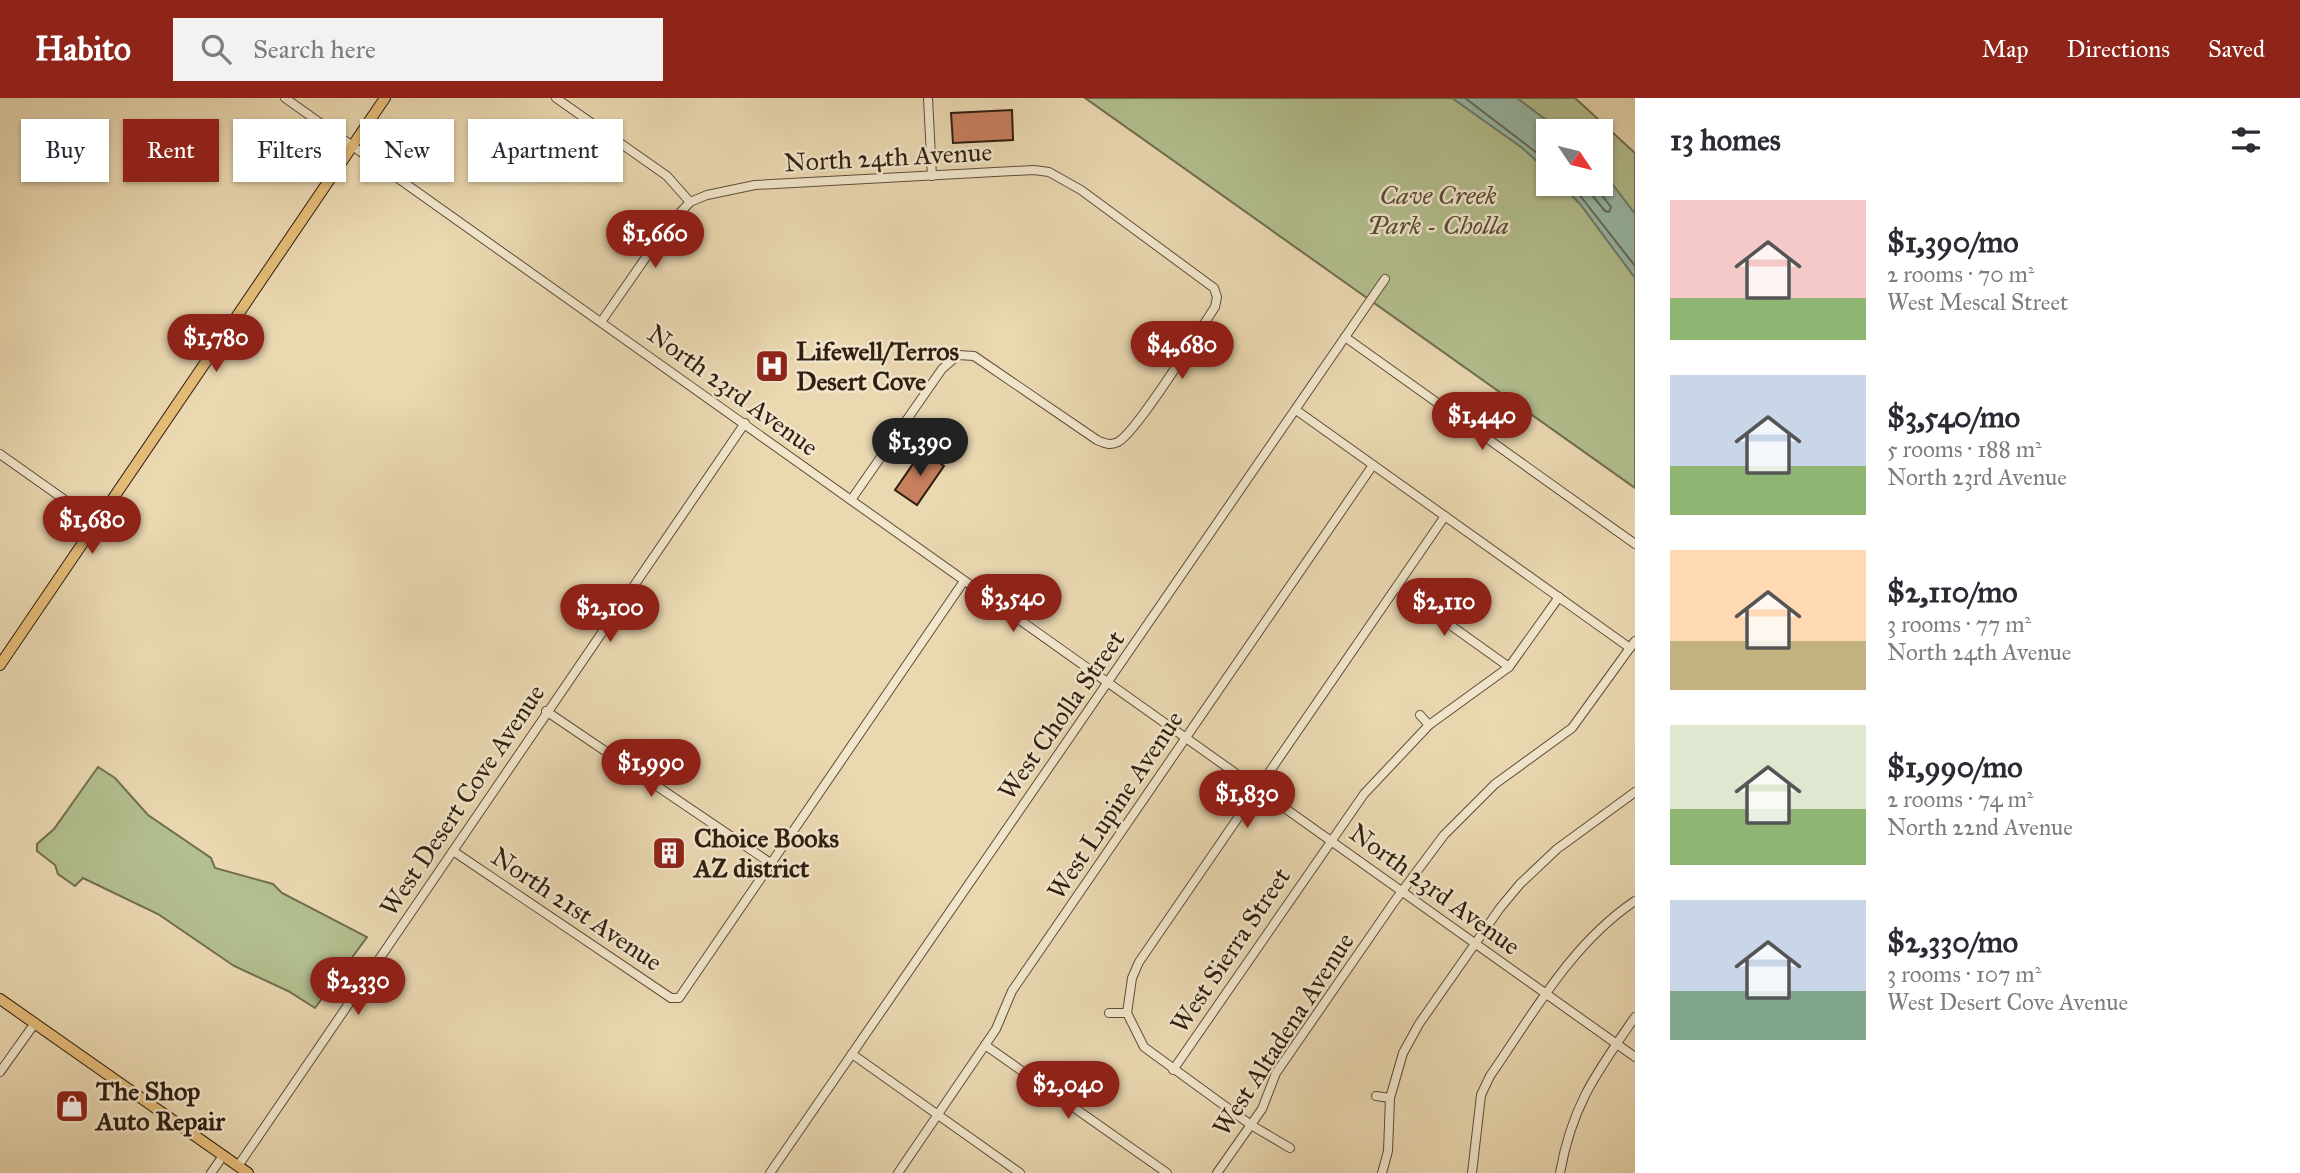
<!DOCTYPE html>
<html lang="en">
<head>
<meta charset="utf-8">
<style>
	body { margin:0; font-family:"IM FELL Great Primer",serif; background:#f2f2f3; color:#2b2b33; height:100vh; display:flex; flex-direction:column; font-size:26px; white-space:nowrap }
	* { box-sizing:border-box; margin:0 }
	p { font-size:23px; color:#7c7c81 }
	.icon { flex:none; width:38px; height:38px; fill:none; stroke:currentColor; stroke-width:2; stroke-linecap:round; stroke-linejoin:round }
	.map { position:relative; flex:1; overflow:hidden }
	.drawer { display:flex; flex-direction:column; background:#fff; width:665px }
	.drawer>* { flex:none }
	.top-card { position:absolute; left:21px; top:21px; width:665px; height:63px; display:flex; gap:14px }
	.needle { width:46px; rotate:125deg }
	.fabs { position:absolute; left:1536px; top:21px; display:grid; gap:14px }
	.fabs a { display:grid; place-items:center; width:77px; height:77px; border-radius:0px; background:#fff; box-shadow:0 2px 5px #0004; font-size:35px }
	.price { position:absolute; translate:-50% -60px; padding:0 16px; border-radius:24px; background:#8f2418; color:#fff; font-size:23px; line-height:46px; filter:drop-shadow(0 2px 4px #0008) }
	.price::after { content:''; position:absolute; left:50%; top:42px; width:21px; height:16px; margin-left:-10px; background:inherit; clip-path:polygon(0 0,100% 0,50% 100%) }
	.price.active { background:#222; color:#fff }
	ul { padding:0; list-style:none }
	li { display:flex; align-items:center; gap:21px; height:175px; padding:0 35px }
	li span { display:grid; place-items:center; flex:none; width:196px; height:140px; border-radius:0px; color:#555 }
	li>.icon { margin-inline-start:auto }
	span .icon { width:84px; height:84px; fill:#fffc; stroke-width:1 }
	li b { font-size:30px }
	h2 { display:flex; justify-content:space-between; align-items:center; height:84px; padding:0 35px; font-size:30px }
	.pill { padding:0 24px; border-radius:0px; background:#fff; box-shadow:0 2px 5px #0004; font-size:24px; line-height:63px }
	.pill.active { background:#8f2418; color:#fff }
	header { display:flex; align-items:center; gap:42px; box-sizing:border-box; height:98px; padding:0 35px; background:#8f2418; color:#fff }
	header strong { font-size:33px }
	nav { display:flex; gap:38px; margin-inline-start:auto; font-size:24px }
	.search { width:490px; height:63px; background:#f2f2f3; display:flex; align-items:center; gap:18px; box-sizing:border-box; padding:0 24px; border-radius:0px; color:#7c7c81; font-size:26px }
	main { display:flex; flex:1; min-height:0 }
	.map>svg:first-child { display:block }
	.green { fill:#b3bf8f; stroke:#716e50; stroke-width:2; fill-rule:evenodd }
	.water { fill:#98baa8; stroke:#6e7c6c; stroke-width:2 }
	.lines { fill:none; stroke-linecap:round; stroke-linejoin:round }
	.shore { stroke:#646c5c; stroke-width:2 }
	.building { fill:#c87f5e; stroke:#2f1e11; stroke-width:2 }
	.minor-casing { stroke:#5e4c39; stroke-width:10 }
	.major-casing { stroke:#2f1e11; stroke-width:12 }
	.minor { stroke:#f1e6cc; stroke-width:8 }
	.major { stroke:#e5bc78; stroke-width:10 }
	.labels { text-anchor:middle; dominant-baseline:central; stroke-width:5; stroke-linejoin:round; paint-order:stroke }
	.street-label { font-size:26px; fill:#2f1e11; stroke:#f1e6cc }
	.park-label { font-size:26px; font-style:italic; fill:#574e37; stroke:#f1e6cc }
	.poi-label { font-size:26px; font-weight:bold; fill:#2f1e11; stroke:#f1e6cc; text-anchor:start }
</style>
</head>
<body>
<header>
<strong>Habito</strong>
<div class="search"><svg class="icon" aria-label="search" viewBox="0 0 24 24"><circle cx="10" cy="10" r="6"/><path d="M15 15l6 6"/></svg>Search here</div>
<nav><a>Map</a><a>Directions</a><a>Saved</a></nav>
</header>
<main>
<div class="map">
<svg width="1635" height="1075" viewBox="0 0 1635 1075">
	<rect width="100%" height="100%" fill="#ead8b1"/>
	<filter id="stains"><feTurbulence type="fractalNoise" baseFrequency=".00286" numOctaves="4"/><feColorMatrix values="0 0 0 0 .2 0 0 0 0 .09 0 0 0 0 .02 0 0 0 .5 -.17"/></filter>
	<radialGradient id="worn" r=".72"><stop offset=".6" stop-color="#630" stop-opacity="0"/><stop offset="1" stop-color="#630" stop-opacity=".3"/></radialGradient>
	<g class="green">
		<path d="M1085,0H1575L1635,55V390ZM1549,33H1601V86H1549Z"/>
		<polygon points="98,669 115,680 148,717 211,760 215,770 273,786 282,795 367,839 315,910 288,893 234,868 158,816 83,780 75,788 58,776 55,767 37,753 37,746 54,731"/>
	</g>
	<g class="water">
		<polygon points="1452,0 1517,0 1561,33 1549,33 1549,74 1521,49"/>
		<polygon points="1601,71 1635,116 1635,180 1580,106 1561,86 1601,86"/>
	</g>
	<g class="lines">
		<g class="shore">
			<polyline points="1465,0 1549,64"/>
			<polyline points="1571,86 1635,168"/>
			<polyline points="1583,86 1605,113 1609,114 1611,109 1593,86"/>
		</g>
	</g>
	<g class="building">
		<polygon points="1012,12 1013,42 953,45 951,15"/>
		<polygon points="922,353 944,368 917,407 895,392"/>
	</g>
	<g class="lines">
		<g class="minor-casing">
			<g id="minor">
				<polyline points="285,0 1635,959"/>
				<polyline points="556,0 667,78 690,104"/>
				<polyline points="928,0 932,78"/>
				<path d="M601,224L667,129L690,104L707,97L755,87L1034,72L1049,74L1081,92L1214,190L1217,199L1215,209C1199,233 1137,334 1118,344C1110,348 1104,345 1097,342L974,258L958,257L942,271L851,402"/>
				<polyline points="1345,239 1635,446"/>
				<polyline points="1296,312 1630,550"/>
				<polyline points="0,356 96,424"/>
				<polyline points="1397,489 1509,569"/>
				<polyline points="546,613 772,766"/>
				<polyline points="1420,617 1429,627"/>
				<polyline points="453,753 671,900 679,900 964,483"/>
				<polyline points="1109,915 1127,915"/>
				<polyline points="985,947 1167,1075"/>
				<polyline points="852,956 1020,1075"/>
				<polyline points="1173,972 1364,696 1429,627 1509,569 1559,499"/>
				<polyline points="0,974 35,925"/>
				<polyline points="1376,998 1390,1000"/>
				<polyline points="1290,1050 1251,1027 1144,949 1127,915 1132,880 1139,864 1445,418"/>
				<polyline points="238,1068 745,325"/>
				<polyline points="211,1075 223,1058"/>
				<polyline points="770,1075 1385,181"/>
				<polyline points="898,1075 996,931 1012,893 1373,367"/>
				<polyline points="1217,1075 1262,1011 1276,975 1394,804 1444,737 1495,686 1572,630 1635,543"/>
				<polyline points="1382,1075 1388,1053 1390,1000 1403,955 1419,926 1500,810 1520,786 1557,751 1635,694"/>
				<path d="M1472,1075L1481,997L1490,978C1533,916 1571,846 1635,803"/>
				<path d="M1560,1075C1572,1007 1597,974 1635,919"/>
			</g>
		</g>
		<g class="major-casing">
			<g id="major">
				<polyline points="0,567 385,0"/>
				<polyline points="0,901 248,1075"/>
			</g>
		</g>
		<use href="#minor" class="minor"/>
		<use href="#major" class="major"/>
	</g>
	<defs>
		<g id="hospital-square" transform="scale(1.75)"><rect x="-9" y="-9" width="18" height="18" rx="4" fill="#8f2418" stroke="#f1e6cc"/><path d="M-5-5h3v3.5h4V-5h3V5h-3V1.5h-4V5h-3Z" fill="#fff"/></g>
		<g id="building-square" transform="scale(1.75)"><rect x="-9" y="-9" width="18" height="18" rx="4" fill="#8f2418" stroke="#f1e6cc"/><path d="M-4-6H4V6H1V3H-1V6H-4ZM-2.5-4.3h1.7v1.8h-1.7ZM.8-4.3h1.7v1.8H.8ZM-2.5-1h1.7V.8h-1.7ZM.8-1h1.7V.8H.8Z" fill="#fff"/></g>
		<g id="shop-square" transform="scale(1.75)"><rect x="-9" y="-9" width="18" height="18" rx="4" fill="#8f2418" stroke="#f1e6cc"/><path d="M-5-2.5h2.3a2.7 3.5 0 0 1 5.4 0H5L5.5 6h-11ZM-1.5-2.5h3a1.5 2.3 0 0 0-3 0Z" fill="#fff"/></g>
	</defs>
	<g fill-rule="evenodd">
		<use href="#hospital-square" x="772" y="268"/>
		<use href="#building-square" x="669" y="755"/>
		<use href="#shop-square" x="72" y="1008"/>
	</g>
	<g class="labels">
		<g class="street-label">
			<text transform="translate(888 59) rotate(-3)">North 24th Avenue</text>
			<text transform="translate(733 292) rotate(36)">North 23rd Avenue</text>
			<text transform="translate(1061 617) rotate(-55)">West Cholla Street</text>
			<text transform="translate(462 702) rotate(-56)">West Desert Cove Avenue</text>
			<text transform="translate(1115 707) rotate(-56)">West Lupine Avenue</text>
			<text transform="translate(1435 791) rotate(36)">North 23rd Avenue</text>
			<text transform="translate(577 811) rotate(34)">North 21st Avenue</text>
			<text transform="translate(1230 852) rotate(-56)">West Sierra Street</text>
			<text transform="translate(1283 936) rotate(-57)">West Altadena Avenue</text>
		</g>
		<g class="park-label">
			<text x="1438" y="97">Cave Creek<tspan x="1438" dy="30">Park - Cholla</tspan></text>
		</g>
		<g class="poi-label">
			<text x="796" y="253">Lifewell/Terros<tspan x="796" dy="30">Desert Cove</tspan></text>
			<text x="694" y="740">Choice Books<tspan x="694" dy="30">AZ district</tspan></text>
			<text x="96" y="993">The Shop<tspan x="96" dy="30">Auto Repair</tspan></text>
		</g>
	</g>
	<rect width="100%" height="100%" filter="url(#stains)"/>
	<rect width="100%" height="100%" fill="url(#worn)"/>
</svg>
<div class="fabs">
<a><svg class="needle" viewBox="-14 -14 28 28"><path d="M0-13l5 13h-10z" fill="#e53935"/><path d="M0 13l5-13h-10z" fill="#7c7c81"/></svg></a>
</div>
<b class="price" style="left:655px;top:172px">$1,660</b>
<b class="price" style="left:216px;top:276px">$1,780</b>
<b class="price" style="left:1182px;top:283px">$4,680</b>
<b class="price" style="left:1482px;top:354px">$1,440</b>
<b class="price active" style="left:920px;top:380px">$1,390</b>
<b class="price" style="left:92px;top:458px">$1,680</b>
<b class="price" style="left:1013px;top:536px">$3,540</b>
<b class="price" style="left:1444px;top:540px">$2,110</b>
<b class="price" style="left:610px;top:546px">$2,100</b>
<b class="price" style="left:651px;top:701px">$1,990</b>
<b class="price" style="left:1247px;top:732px">$1,830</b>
<b class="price" style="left:358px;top:919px">$2,330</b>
<b class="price" style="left:1068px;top:1023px">$2,040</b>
<div class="top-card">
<a class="pill">Buy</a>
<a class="pill active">Rent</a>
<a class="pill">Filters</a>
<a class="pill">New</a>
<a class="pill">Apartment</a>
</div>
</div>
<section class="drawer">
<h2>13 homes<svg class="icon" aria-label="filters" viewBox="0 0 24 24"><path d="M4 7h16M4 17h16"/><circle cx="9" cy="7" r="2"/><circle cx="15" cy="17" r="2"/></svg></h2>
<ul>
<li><span style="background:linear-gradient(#f6c9c9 70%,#8fb573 0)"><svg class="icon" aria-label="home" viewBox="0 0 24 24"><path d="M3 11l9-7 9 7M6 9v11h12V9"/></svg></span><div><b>$1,390/mo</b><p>2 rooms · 70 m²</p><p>West Mescal Street</p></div></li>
<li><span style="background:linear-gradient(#c9d6e8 65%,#8fb573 0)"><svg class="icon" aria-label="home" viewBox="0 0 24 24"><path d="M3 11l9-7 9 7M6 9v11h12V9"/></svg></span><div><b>$3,540/mo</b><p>5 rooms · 188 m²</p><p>North 23rd Avenue</p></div></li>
<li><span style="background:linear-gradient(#ffd9b3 65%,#c2b280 0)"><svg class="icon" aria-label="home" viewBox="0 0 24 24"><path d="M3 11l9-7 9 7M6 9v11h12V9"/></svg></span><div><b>$2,110/mo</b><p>3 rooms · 77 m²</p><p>North 24th Avenue</p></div></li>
<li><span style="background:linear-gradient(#dfe7d0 60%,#8fb573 0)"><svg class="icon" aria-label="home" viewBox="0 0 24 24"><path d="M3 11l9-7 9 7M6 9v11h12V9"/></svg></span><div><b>$1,990/mo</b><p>2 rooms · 74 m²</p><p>North 22nd Avenue</p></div></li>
<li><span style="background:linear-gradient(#c9d6e8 65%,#7fa58c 0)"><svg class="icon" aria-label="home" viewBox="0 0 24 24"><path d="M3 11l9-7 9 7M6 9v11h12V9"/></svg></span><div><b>$2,330/mo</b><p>3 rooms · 107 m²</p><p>West Desert Cove Avenue</p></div></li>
</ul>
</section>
</main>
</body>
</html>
